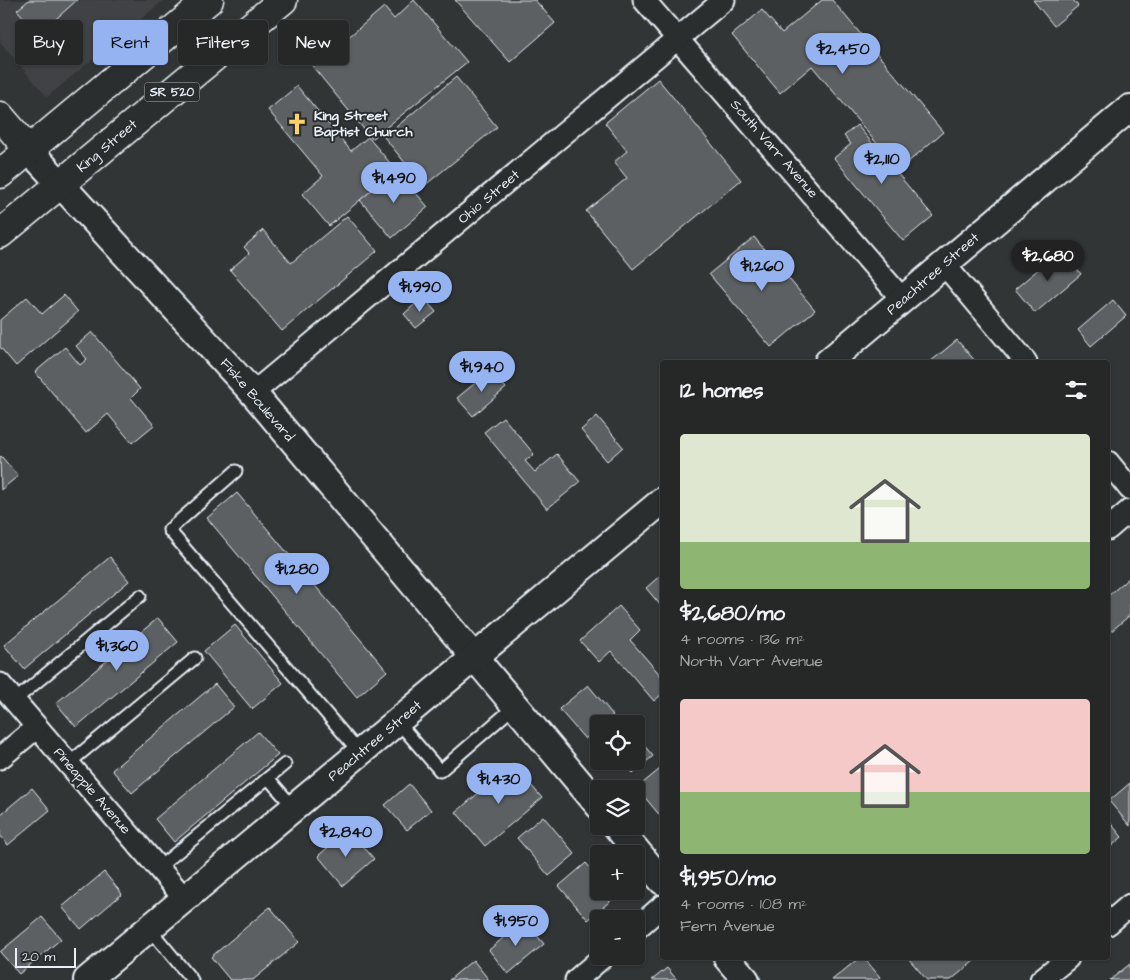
<!DOCTYPE html>
<html lang="en">
<head>
<meta charset="utf-8">
<style>
	body { margin:0; font-family:"Architects Daughter",sans-serif; background:#323434; color:#f1f3f6; height:100vh; display:flex; flex-direction:column; font-size:19px; white-space:nowrap }
	* { box-sizing:border-box; margin:0 }
	p { font-size:16px; color:#a4a6a8 }
	.icon { flex:none; width:28px; height:28px; fill:none; stroke:currentColor; stroke-width:2; stroke-linecap:round; stroke-linejoin:round }
	.map { position:relative; flex:1; overflow:hidden }
	.panel { position:absolute; left:660px; top:360px; width:450px; height:600px; display:flex; flex-direction:column; background:#262828; border-radius:5px; box-shadow:0 1px 4px #0004,0 0 0 1px #424445 }
	.panel>* { flex:none }
	.top-card { position:absolute; left:15px; top:20px; width:475px; height:45px; display:flex; gap:10px }
	.buttons { position:absolute; left:590px; top:715px; display:grid; gap:10px }
	.buttons a { display:grid; place-items:center; width:55px; height:55px; border-radius:5px; background:#262828; box-shadow:0 1px 4px #0004,0 0 0 1px #424445; font-size:25px }
	.scale { position:absolute; left:15px; bottom:12px; width:61px; box-sizing:border-box; padding-left:5px; border:2px solid #e8f1f8; border-top:0; font-size:14px; line-height:18px; white-space:nowrap; color:#e8f1f8; -webkit-text-stroke:4px #2a2d2e; paint-order:stroke }
	.price { position:absolute; translate:-50% -42px; padding:0 11px; border-radius:18px; background:#95b2f1; color:#111; font-size:16px; line-height:32px; filter:drop-shadow(0 1px 2px #0008) }
	.price::after { content:''; position:absolute; left:50%; top:30px; width:15px; height:11px; margin-left:-8px; background:inherit; clip-path:polygon(0 0,100% 0,50% 100%) }
	.price.active { background:#222; color:#fff }
	ul { padding:0; list-style:none }
	li { display:grid; align-content:center; gap:10px; height:265px; padding:0 20px }
	li span { display:grid; place-items:center; height:155px; border-radius:5px; color:#555 }
	li>.icon { margin-inline-start:auto }
	span .icon { width:90px; height:90px; fill:#fffc; stroke-width:1 }
	li b { font-size:21px }
	h2 { display:flex; justify-content:space-between; align-items:center; height:60px; padding:0 20px; font-size:21px }
	.pill { padding:0 18px; border-radius:5px; background:#262828; box-shadow:0 1px 4px #0004,0 0 0 1px #424445; font-size:18px; line-height:45px }
	.pill.active { background:#95b2f1; color:#111 }
	.map>svg:first-child { display:block }
	.built { fill:#3f4244 }
	.building { fill:#5c6063; stroke:#e8f1f8 }
	.lines { fill:none; stroke-linecap:round; stroke-linejoin:round }
	.service-casing { stroke:#e8f1f8; stroke-width:15 }
	.minor-casing { stroke:#e8f1f8; stroke-width:25 }
	.tertiary-casing { stroke:#e8f1f8; stroke-width:30 }
	.secondary-casing { stroke:#e8f1f8; stroke-width:31 }
	.primary-casing { stroke:#e8f1f8; stroke-width:31 }
	.service { stroke:#2a2d2e; stroke-width:11 }
	.minor { stroke:#2a2d2e; stroke-width:21 }
	.tertiary { stroke:#2a2d2e; stroke-width:26 }
	.secondary { stroke:#2a2d2e; stroke-width:28 }
	.primary { stroke:#2a2d2e; stroke-width:28 }
	.labels { text-anchor:middle; dominant-baseline:central; stroke-width:4; stroke-linejoin:round; paint-order:stroke }
	.shield { fill:#2a2d2e; stroke:#afb6bb; stroke-width:1 }
	.shield-label { font-size:12px; font-weight:bold; fill:#e8f1f8 }
	.poi-label { font-size:14px; font-weight:bold; fill:#e8f1f8; stroke:#2a2d2e; text-anchor:start }
	.street-label { font-size:14px; fill:#e8f1f8; stroke:#2a2d2e }
</style>
</head>
<body>
<div class="map">
<svg width="1130" height="980" viewBox="0 0 1130 980">
	<rect width="100%" height="100%" fill="#323536"/>
	<filter id="ink" filterUnits="userSpaceOnUse"><feTurbulence type="fractalNoise" baseFrequency=".02" numOctaves="2"/><feDisplacementMap in="SourceGraphic" scale="10" xChannelSelector="R" yChannelSelector="G"/><feConvolveMatrix kernelMatrix="1 2 1 2 8 2 1 2 1" color-interpolation-filters="sRGB"/></filter>
	<g filter="url(#ink)">
		<polygon class="built" points="0,0 164,0 47,97 0,42"/>
		<g class="building">
			<polygon points="29,0 77,0 39,34 17,10"/>
			<polygon points="414,0 467,62 372,139 313,67 384,7 394,19"/>
			<polygon points="455,0 535,0 555,23 510,62"/>
			<polygon points="822,0 832,0 943,132 899,170 812,66 780,93 732,35 762,10 782,33"/>
			<polygon points="1033,0 1073,0 1078,6 1054,26"/>
			<polygon points="456,77 497,127 424,186 384,137"/>
			<polygon points="658,79 741,180 633,269 586,211 627,178 614,162 627,151 605,123"/>
			<polygon points="297,86 351,151 368,137 396,170 329,226 302,194 323,176 268,110"/>
			<polygon points="857,125 933,216 903,241 834,158 851,144 844,136"/>
			<polygon points="396,170 428,207 392,238 360,200"/>
			<polygon points="347,216 377,251 282,331 230,270 249,253 244,247 263,230 291,263"/>
			<polygon points="754,237 815,310 771,347 709,274"/>
			<polygon points="1061,250 1081,274 1035,313 1015,289"/>
			<polygon points="64,295 78,312 16,366 0,347 0,320 27,297 42,314"/>
			<polygon points="423,297 436,312 416,328 404,314"/>
			<polygon points="1113,300 1126,316 1091,346 1078,330"/>
			<polygon points="92,332 140,389 131,398 154,425 132,443 108,414 86,433 35,372 65,347 80,365 87,359 76,346"/>
			<polygon points="957,340 976,362 930,362"/>
			<polygon points="491,370 506,388 473,416 457,398"/>
			<polygon points="597,416 623,447 607,461 581,430"/>
			<polygon points="503,417 534,454 525,461 535,472 557,454 580,482 547,509 484,432"/>
			<polygon points="1,456 18,476 1,490 0,457"/>
			<polygon points="237,493 387,671 357,697 207,518"/>
			<polygon points="110,557 129,581 24,669 4,645"/>
			<polygon points="662,574 662,607 646,588"/>
			<polygon points="1130,577 1130,615 1108,634 1108,596"/>
			<polygon points="619,606 640,630 630,640 662,677 662,694 654,701 611,651 599,662 580,641"/>
			<polygon points="158,618 178,642 76,727 56,703"/>
			<polygon points="235,625 283,683 252,709 204,651"/>
			<polygon points="215,684 234,707 132,793 112,770"/>
			<polygon points="588,685 613,715 602,724 599,724 599,727 585,739 559,709"/>
			<polygon points="258,732 278,755 174,842 155,819"/>
			<polygon points="636,736 653,756 633,773 622,761 636,761"/>
			<polygon points="513,764 542,798 485,846 456,812"/>
			<polygon points="660,769 662,772 662,818 637,788"/>
			<polygon points="1130,783 1130,826 1109,801"/>
			<polygon points="409,784 431,810 407,830 385,805"/>
			<polygon points="32,788 50,810 8,845 0,835 0,815"/>
			<polygon points="543,816 575,854 549,876 517,838"/>
			<polygon points="1108,820 1122,837 1108,849"/>
			<polygon points="349,829 374,859 343,886 318,856"/>
			<polygon points="586,863 599,878 599,891 610,891 615,897 588,920 559,886"/>
			<polygon points="104,872 122,894 81,929 62,907"/>
			<polygon points="270,907 299,942 253,980 230,980 211,957"/>
			<polygon points="42,917 61,939 19,974 0,952"/>
			<polygon points="524,920 544,944 508,974 489,950"/>
			<polygon points="859,958 864,958 880,977 877,980 832,980"/>
			<polygon points="908,958 971,958 974,961 951,980 927,980"/>
			<polygon points="473,960 489,980 449,980"/>
			<polygon points="1130,964 1130,980 1110,980"/>
			<polygon points="667,968 677,980 652,980"/>
		</g>
		<g class="lines">
			<g class="service-casing">
				<g id="service">
					<polyline points="236,471 169,530 360,753"/>
					<polyline points="14,701 140,596"/>
					<polyline points="398,722 440,771 514,707"/>
					<polyline points="68,764 195,658"/>
					<polyline points="268,778 294,808"/>
					<polyline points="158,868 285,764"/>
					<polyline points="149,928 192,980"/>
				</g>
			</g>
			<g class="minor-casing">
				<g id="minor">
					<polyline points="644,0 903,300"/>
					<polyline points="944,264 1026,362"/>
					<polyline points="253,393 724,0"/>
					<polyline points="1108,462 1130,489"/>
					<polyline points="1108,529 1130,510"/>
					<polyline points="0,684 184,898"/>
					<polyline points="0,758 37,727"/>
					<polyline points="1108,924 1130,905"/>
					<polyline points="636,929 662,906"/>
					<polyline points="576,980 604,956"/>
					<polyline points="1041,980 1068,958"/>
				</g>
			</g>
			<g class="tertiary-casing">
				<g id="tertiary">
					<polyline points="29,150 253,393 599,806"/>
					<polyline points="828,362 1130,108"/>
					<polyline points="616,826 662,881"/>
					<polyline points="727,958 746,980"/>
					<polyline points="87,980 662,501"/>
				</g>
			</g>
			<g class="secondary-casing">
				<polyline id="secondary" points="0,116 29,150"/>
			</g>
			<g class="primary-casing">
				<g id="primary">
					<polyline points="0,174 209,0"/>
					<polyline points="0,234 283,0"/>
				</g>
			</g>
			<use href="#service" class="service"/>
			<use href="#minor" class="minor"/>
			<use href="#tertiary" class="tertiary"/>
			<use href="#secondary" class="secondary"/>
			<use href="#primary" class="primary"/>
		</g>
	</g>
	<defs>
		<g id="church-bare" transform="scale(1.725)"><path d="M-1.2-6h2.4v3.5h3.3v2.4h-3.3V6h-2.4V-.1h-3.3v-2.4h3.3Z" fill="#ffd166" stroke="#2a2d2e" stroke-width="2.5" paint-order="stroke"/></g>
	</defs>
	<g fill-rule="evenodd">
		<use href="#church-bare" x="297" y="124"/>
	</g>
	<g class="labels">
		<rect class="shield" x="144.5" y="82.5" width="55" height="19" rx="4"/>
		<g class="shield-label">
			<text x="172" y="92">SR 520</text>
		</g>
		<g class="poi-label">
			<text x="314" y="116">King Street<tspan x="314" dy="16">Baptist Church</tspan></text>
		</g>
		<g class="street-label">
			<text transform="translate(107 146) rotate(-40)">King Street</text>
			<text transform="translate(774 149) rotate(49)">South Varr Avenue</text>
			<text transform="translate(489 197) rotate(-40)">Ohio Street</text>
			<text transform="translate(933 274) rotate(-41)">Peachtree Street</text>
			<text transform="translate(257 400) rotate(49)">Fiske Boulevard</text>
			<text transform="translate(375 741) rotate(-40)">Peachtree Street</text>
			<text transform="translate(92 791) rotate(49)">Pineapple Avenue</text>
		</g>
	</g>
</svg>
<div class="buttons">
<a><svg class="icon" aria-label="locate" viewBox="0 0 24 24"><circle cx="12" cy="12" r="6"/><path d="M12 2v4M12 18v4M2 12h4M18 12h4"/></svg></a>
<a><svg class="icon" aria-label="layers" viewBox="0 0 24 24"><path d="M12 4l9 5-9 5-9-5zM3 14l9 5 9-5"/></svg></a>
<a>+</a>
<a>−</a>
</div>
<div class="scale">20 m</div>
<b class="price" style="left:843px;top:75px">$2,450</b>
<b class="price" style="left:882px;top:185px">$2,110</b>
<b class="price" style="left:394px;top:204px">$1,490</b>
<b class="price active" style="left:1048px;top:282px">$2,680</b>
<b class="price" style="left:762px;top:292px">$1,260</b>
<b class="price" style="left:420px;top:313px">$1,990</b>
<b class="price" style="left:482px;top:393px">$1,940</b>
<b class="price" style="left:297px;top:595px">$1,280</b>
<b class="price" style="left:117px;top:672px">$1,360</b>
<b class="price" style="left:499px;top:805px">$1,430</b>
<b class="price" style="left:346px;top:858px">$2,840</b>
<b class="price" style="left:516px;top:947px">$1,950</b>
<div class="top-card">
<a class="pill">Buy</a>
<a class="pill active">Rent</a>
<a class="pill">Filters</a>
<a class="pill">New</a>
</div>
<section class="panel">
<h2>12 homes<svg class="icon" aria-label="filters" viewBox="0 0 24 24"><path d="M4 7h16M4 17h16"/><circle cx="9" cy="7" r="2"/><circle cx="15" cy="17" r="2"/></svg></h2>
<ul>
<li><span style="background:linear-gradient(#dfe7d0 70%,#8fb573 0)"><svg class="icon" aria-label="home" viewBox="0 0 24 24"><path d="M3 11l9-7 9 7M6 9v11h12V9"/></svg></span><div><b>$2,680/mo</b><p>4 rooms · 136 m²</p><p>North Varr Avenue</p></div></li>
<li><span style="background:linear-gradient(#f6c9c9 60%,#8fb573 0)"><svg class="icon" aria-label="home" viewBox="0 0 24 24"><path d="M3 11l9-7 9 7M6 9v11h12V9"/></svg></span><div><b>$1,950/mo</b><p>4 rooms · 108 m²</p><p>Fern Avenue</p></div></li>
</ul>
</section>
</div>
</body>
</html>
